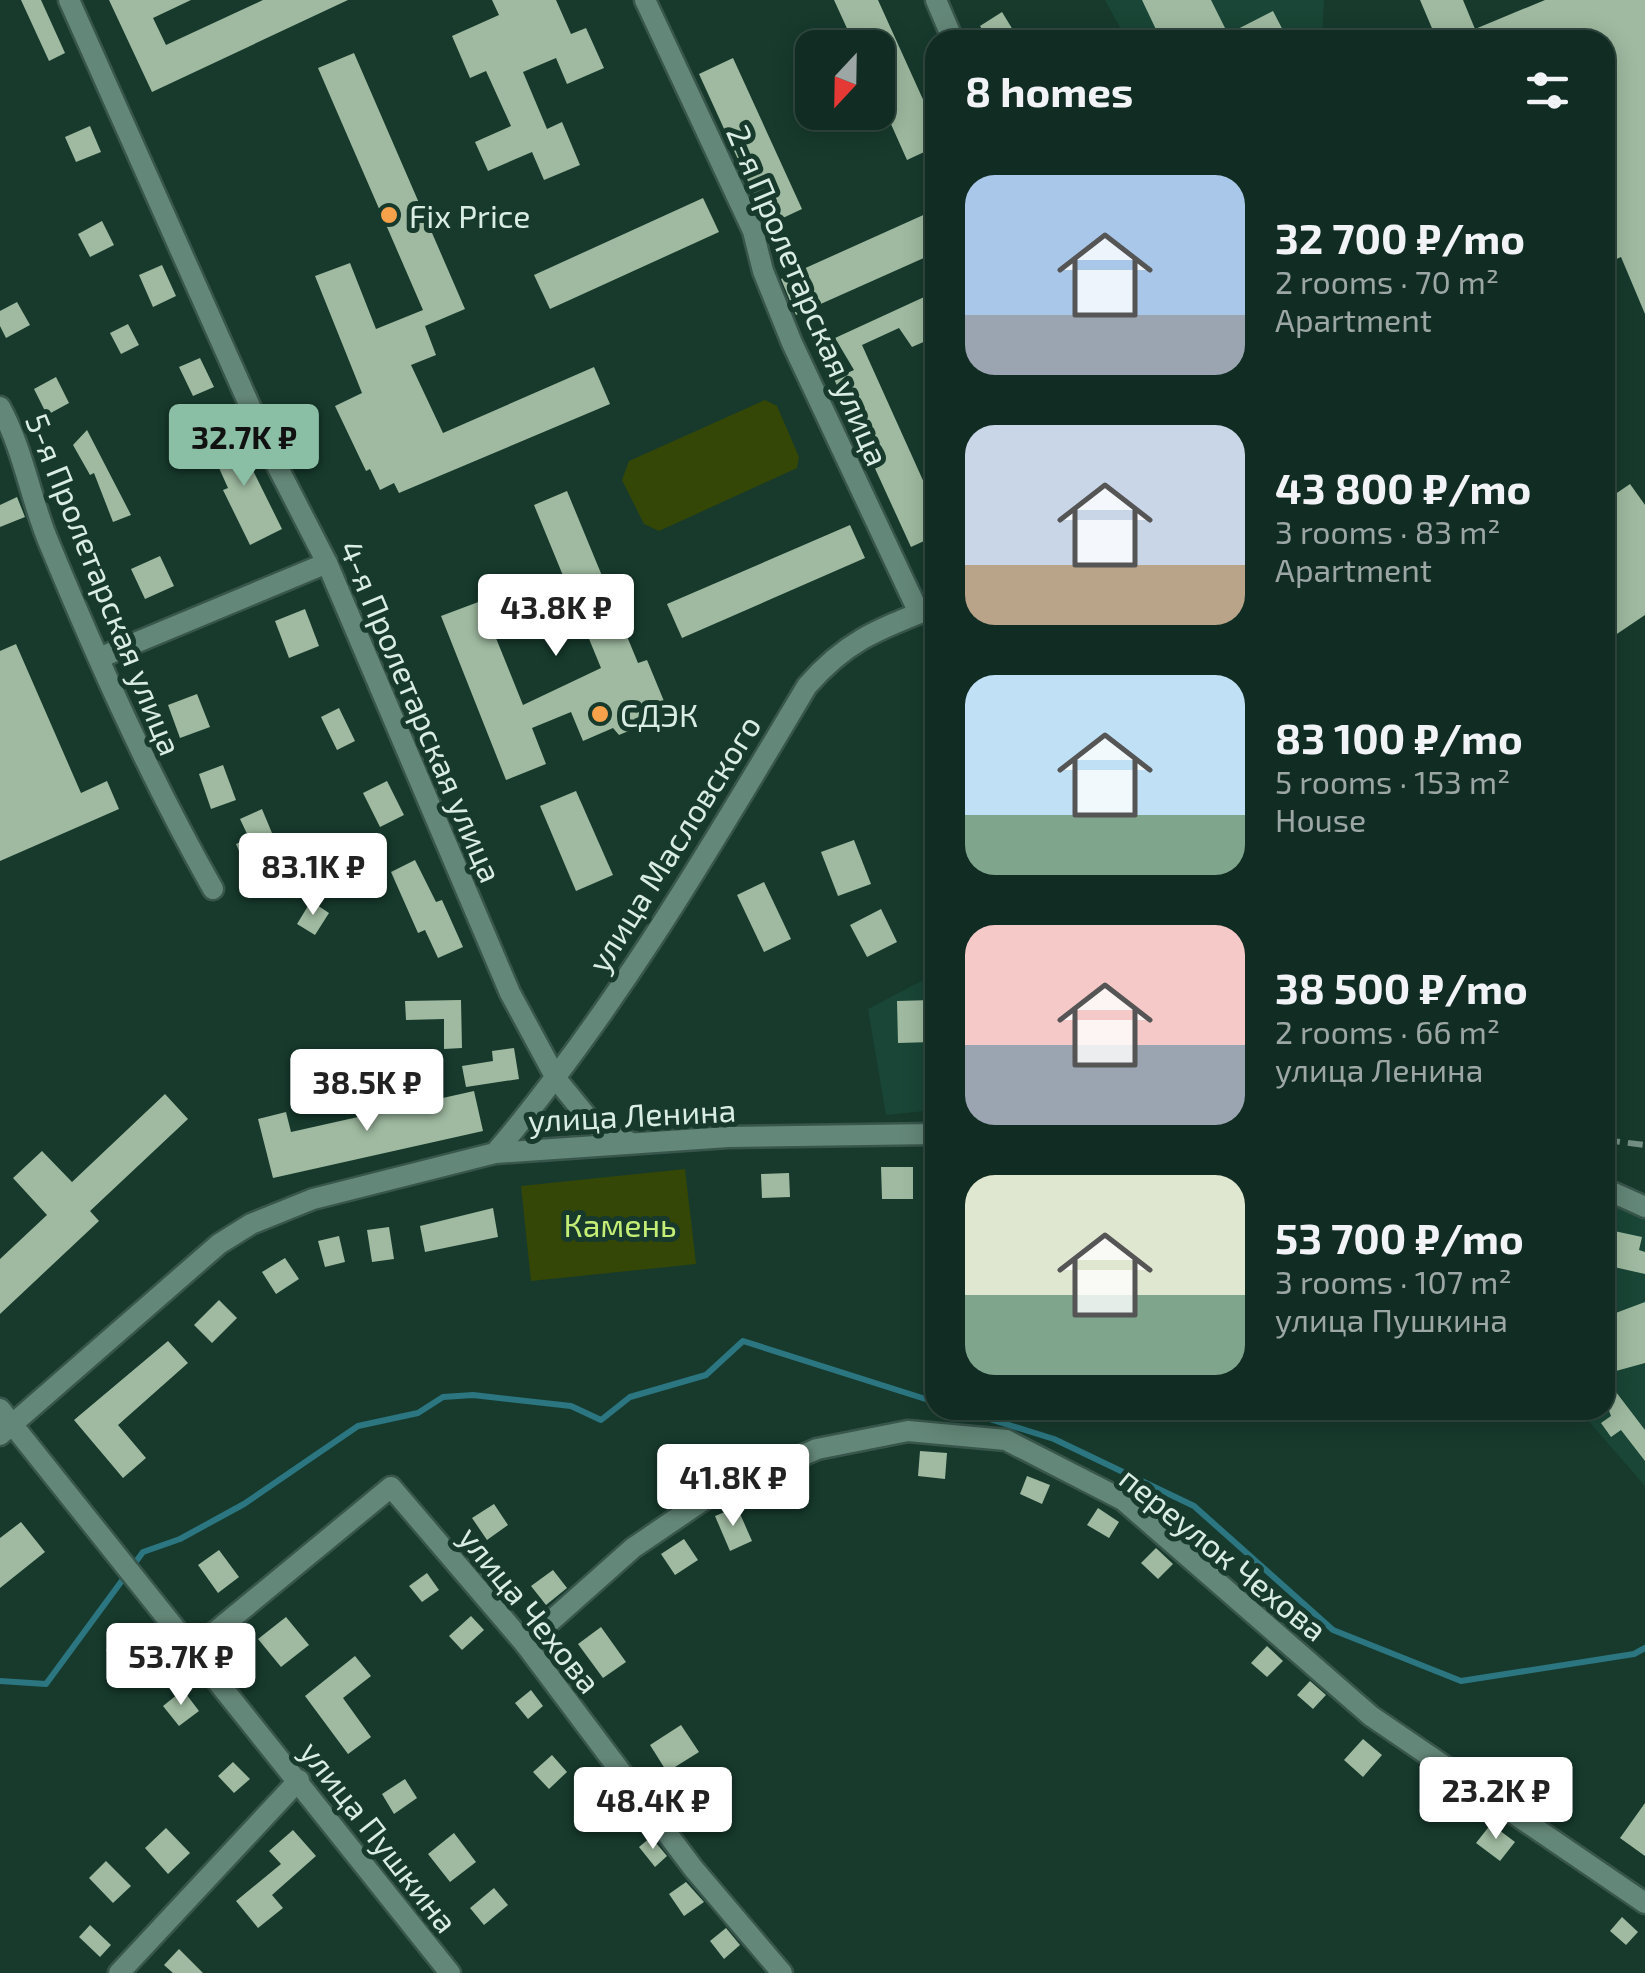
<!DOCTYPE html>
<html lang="en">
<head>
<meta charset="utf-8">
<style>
	body { margin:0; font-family:"Exo 2",sans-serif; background:#1a342a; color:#f1f3f6; height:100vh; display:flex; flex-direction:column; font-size:38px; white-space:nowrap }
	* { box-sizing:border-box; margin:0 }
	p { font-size:32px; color:#9ca7a5 }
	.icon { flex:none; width:55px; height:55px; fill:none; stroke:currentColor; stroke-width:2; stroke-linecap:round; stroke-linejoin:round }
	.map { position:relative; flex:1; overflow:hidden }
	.panel { position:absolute; left:925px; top:30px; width:690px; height:1390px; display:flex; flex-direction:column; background:#112c22; border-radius:30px; box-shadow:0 5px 25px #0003,0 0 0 2px #304840 }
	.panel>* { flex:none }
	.needle { width:65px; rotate:202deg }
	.fabs { position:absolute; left:795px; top:30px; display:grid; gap:20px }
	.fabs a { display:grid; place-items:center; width:100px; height:100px; border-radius:20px; background:#112c22; box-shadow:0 5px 25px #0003,0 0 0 2px #304840; font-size:50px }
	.price { position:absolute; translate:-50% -85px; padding:0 22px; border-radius:10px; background:#fff; color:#222; font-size:32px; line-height:65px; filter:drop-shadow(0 2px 5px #0008) }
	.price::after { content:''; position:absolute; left:50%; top:60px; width:30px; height:22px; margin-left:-15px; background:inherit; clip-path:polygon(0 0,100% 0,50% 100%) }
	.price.active { background:#8abfa5; color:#111 }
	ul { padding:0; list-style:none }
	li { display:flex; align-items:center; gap:30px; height:250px; padding:0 40px }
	li span { display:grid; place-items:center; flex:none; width:280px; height:200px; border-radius:30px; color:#555 }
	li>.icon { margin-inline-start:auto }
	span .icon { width:120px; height:120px; fill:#fffc; stroke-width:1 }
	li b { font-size:42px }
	h2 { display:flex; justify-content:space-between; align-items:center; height:120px; padding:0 40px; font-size:42px }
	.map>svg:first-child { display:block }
	.built { fill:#194636 }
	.green { fill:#344706 }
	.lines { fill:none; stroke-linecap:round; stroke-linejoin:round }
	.stream { stroke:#2b7681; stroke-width:6 }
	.building { fill:#9fbaa0 }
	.minor-casing { stroke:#39564c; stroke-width:25 }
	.minor { stroke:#638778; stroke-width:20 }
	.rail { stroke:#748f84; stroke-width:6; stroke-dasharray:15 8; stroke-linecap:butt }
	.poi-dot { fill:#f7a14a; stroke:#173a2d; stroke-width:4 }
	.labels { text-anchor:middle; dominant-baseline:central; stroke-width:10; stroke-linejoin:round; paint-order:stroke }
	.poi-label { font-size:32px; fill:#daede4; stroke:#173a2d; text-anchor:start }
	.street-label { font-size:32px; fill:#daede4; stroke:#173a2d }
	.park-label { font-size:32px; fill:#c4ee76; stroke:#173a2d }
</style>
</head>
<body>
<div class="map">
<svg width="1645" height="1973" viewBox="0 0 1645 1973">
	<rect width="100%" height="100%" fill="#173a2d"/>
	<g class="built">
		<polygon points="1105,0 1324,0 1322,40 1127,40"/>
		<polygon points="935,974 935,1110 886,1115 868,1009"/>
		<polygon points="1605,1201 1645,1215 1645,1486 1579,1410 1605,1410"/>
	</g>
	<g class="green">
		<polygon points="765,400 777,406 799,457 797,468 659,531 644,524 622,480 629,461"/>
		<polygon points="685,1169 696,1264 531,1281 521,1186"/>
	</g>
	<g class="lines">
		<g class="stream">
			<polyline points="961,1410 1054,1439 1194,1506 1333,1630 1461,1681 1634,1654 1645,1648"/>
			<polyline points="0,1681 46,1684 143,1552 180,1539 244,1504 358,1426 418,1413 443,1397 473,1395 571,1406 601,1420 630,1397 706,1375 743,1341 935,1402"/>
		</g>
	</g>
	<g class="building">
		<polygon points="21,0 41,0 65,53 49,61"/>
		<polygon points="109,0 191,0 153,18 166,45 263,0 348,0 152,92"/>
		<polygon points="492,0 556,0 571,34 586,28 604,68 567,84 556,58 523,72 547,129 562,122 580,165 544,180 532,152 488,171 475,142 511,126 486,71 470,78 452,36 499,15"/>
		<polygon points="834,0 878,0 935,126 935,147 907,160 878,95 878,48 856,48"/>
		<polygon points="1142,0 1211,0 1228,34 1273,11 1288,40 1161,40"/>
		<polygon points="1420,0 1463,0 1475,29 1545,0 1645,0 1645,314 1621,257 1605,264 1605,40 1437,40"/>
		<polygon points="1002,12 1019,40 989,40 980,26"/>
		<polygon points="354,53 465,309 425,326 436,355 411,365 443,433 594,367 610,404 399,493 394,483 380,490 370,469 366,471 335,406 362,393 315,276 350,263 376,329 423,310 318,68"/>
		<polygon points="733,58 802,209 768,225 699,74"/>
		<polygon points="90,126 101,152 76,162 65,137"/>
		<polygon points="703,198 719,232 550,309 534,275"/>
		<polygon points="930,212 935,224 935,253 796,315 781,279"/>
		<polygon points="102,221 114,245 90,257 78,234"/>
		<polygon points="162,265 176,296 153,307 139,275"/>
		<polygon points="935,292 935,337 912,347 899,328 862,345 935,507 935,536 911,547 834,379 854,370 835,338"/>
		<polygon points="17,302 30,325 6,338 0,326 0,311"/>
		<polygon points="128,324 139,345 121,354 110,333"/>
		<polygon points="200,358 214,387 193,396 179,367"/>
		<polygon points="56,377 69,403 47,415 34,389"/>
		<polygon points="87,430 131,515 113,522 94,473 90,475 73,445"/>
		<polygon points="233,430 282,529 250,545 223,490 228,488 207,441"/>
		<polygon points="1630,484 1645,505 1645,615 1605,642 1605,501"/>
		<polygon points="567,491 638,663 647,660 666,706 634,719 638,727 619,735 613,728 583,741 571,712 532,728 546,764 506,780 441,616 481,601 523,705 601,668 534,505"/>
		<polygon points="17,497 25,517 0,527 0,505"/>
		<polygon points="850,525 865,558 682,638 667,604"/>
		<polygon points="160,556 174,586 145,599 131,569"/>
		<polygon points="305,609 319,646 289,658 275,621"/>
		<polygon points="16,644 81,793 107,781 119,809 0,861 0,651"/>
		<polygon points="197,694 210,727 180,738 168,705"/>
		<polygon points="339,708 355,741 337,750 321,717"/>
		<polygon points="223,765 236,800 211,809 199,774"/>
		<polygon points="387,781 404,815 380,827 363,793"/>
		<polygon points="576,791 613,875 576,891 540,806"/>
		<polygon points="262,809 272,833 264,837 272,853 245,865 236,844 249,838 240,819"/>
		<polygon points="854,840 871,884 838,896 821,852"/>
		<polygon points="415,860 436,902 442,900 463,947 438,958 425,930 418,933 391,872"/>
		<polygon points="764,882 791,939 764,952 737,895"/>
		<polygon points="311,901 329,913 315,935 297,924"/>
		<polygon points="881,909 897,942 867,957 850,925"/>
		<polygon points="461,1000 462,1048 444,1049 444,1019 406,1020 405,1001"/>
		<polygon points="932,1000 933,1042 898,1043 897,1001"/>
		<polygon points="514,1048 519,1079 466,1087 462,1066 493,1061 492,1051"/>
		<polygon points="474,1091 483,1131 273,1178 258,1119 286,1112 291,1132"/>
		<polygon points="165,1094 188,1119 90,1211 99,1221 0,1314 0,1259 47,1215 13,1178 42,1151 72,1182"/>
		<polygon points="881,1167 913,1167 913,1199 882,1199"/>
		<polygon points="789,1173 790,1197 762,1198 761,1174"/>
		<polygon points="493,1208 498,1237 425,1252 420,1226"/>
		<polygon points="389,1227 394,1259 372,1262 367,1230"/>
		<polygon points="1605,1229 1642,1237 1639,1250 1645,1252 1645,1274 1605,1265"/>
		<polygon points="339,1236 345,1262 325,1267 318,1241"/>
		<polygon points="285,1258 299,1279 276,1294 262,1272"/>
		<polygon points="219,1300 237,1318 212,1343 194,1325"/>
		<polygon points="1645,1302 1645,1363 1605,1374 1605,1317"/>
		<polygon points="168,1341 188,1363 118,1425 146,1458 123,1478 74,1420"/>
		<polygon points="1616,1392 1645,1430 1645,1461 1621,1430 1611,1437 1601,1423 1611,1416 1605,1400"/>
		<polygon points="920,1451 947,1453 945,1479 918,1476"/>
		<polygon points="1027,1476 1050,1485 1042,1504 1020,1494"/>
		<polygon points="494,1504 508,1525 487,1540 472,1518"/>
		<polygon points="737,1507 752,1541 730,1551 715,1516"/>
		<polygon points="1098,1508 1119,1522 1109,1538 1087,1525"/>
		<polygon points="21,1522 45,1552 0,1588 0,1538"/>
		<polygon points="684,1539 698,1560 675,1575 661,1554"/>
		<polygon points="1156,1548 1173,1564 1158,1579 1141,1563"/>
		<polygon points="219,1550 239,1577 218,1593 198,1565"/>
		<polygon points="553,1570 567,1588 546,1605 531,1586"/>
		<polygon points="427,1573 439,1590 422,1602 409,1586"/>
		<polygon points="471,1616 484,1630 462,1650 449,1636"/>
		<polygon points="286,1617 309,1645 281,1667 258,1639"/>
		<polygon points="601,1627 626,1662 603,1678 578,1644"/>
		<polygon points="127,1633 144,1654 122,1670 106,1650"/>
		<polygon points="1267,1646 1283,1661 1267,1677 1251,1663"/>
		<polygon points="355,1656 371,1676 343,1698 371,1737 348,1754 305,1696"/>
		<polygon points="1310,1681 1326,1695 1313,1709 1297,1695"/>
		<polygon points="183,1690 199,1711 179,1726 163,1706"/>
		<polygon points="531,1690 543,1706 528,1719 515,1703"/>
		<polygon points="681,1725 699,1752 667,1772 650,1745"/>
		<polygon points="1363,1739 1382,1755 1363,1777 1344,1760"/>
		<polygon points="552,1755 567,1772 549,1789 533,1772"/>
		<polygon points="233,1762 250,1779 234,1793 218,1776"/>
		<polygon points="405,1779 417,1798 394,1814 382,1794"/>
		<polygon points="1435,1779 1456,1794 1444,1812 1423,1797"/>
		<polygon points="604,1781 618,1802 599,1814 585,1793"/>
		<polygon points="1645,1803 1645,1856 1620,1838"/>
		<polygon points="1491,1824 1515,1842 1500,1861 1476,1843"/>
		<polygon points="166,1828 190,1853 168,1874 145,1848"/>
		<polygon points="293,1830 316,1856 272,1895 283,1908 258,1928 236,1901 281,1864 269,1851"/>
		<polygon points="454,1833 476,1862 450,1882 428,1854"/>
		<polygon points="651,1837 667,1856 655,1867 639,1847"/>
		<polygon points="106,1861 131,1886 113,1903 89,1878"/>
		<polygon points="686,1882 704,1902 684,1916 669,1894"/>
		<polygon points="494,1888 508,1905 484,1925 470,1908"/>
		<polygon points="1622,1917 1638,1932 1626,1945 1610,1931"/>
		<polygon points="90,1925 111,1945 100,1957 79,1937"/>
		<polygon points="726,1928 740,1945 724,1959 710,1941"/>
		<polygon points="179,1949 203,1973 173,1973 164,1965"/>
	</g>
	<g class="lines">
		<g class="minor-casing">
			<g id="minor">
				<polyline points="69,0 273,458 327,563 510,993 557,1080 593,1124 631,1143"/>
				<polyline points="645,0 753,231 763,271 792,343 919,613"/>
				<polyline points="936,0 953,40"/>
				<path d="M0,407C24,451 30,498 49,543C98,661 150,778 213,889"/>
				<polyline points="99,658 327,563"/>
				<path d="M495,1153C616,1010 711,847 807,686C847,640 879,629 935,607"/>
				<polyline points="1605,1189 1645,1207"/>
				<polyline points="0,1409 450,1973"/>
				<polyline points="0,1435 219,1244 251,1224 313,1199 495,1153 728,1137 935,1134"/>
				<polyline points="525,1644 633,1548 708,1497 817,1449 908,1431 1006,1440 1123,1500 1371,1716 1645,1903"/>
				<polyline points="192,1651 391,1487 525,1644 693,1868 782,1973"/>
				<polyline points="119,1973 299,1780"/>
			</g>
		</g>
		<use href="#minor" class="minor"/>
		<polyline class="rail" points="1605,1140 1645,1145"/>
	</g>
	<g class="poi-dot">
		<circle cx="389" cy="215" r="10"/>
		<circle cx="600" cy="714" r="10"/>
	</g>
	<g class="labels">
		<g class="poi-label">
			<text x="409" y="215">Fix Price</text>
			<text x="620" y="714">СДЭК</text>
		</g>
		<g class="street-label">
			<text transform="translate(809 295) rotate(67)">2-я Пролетарская улица</text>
			<text transform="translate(105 584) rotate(68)">5-я Пролетарская улица</text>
			<text transform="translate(422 711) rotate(67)">4-я Пролетарская улица</text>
			<text transform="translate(673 843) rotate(-58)">улица Масловского</text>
			<text transform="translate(632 1114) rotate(-3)">улица Ленина</text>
			<text transform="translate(1224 1553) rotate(39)">переулок Чехова</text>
			<text transform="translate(531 1609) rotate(51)">улица Чехова</text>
			<text transform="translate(380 1836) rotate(52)">улица Пушкина</text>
		</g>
		<g class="park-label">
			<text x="620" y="1224">Камень</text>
		</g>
	</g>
</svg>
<div class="fabs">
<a><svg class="needle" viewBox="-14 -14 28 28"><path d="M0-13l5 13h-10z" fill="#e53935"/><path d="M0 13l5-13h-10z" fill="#9ca7a5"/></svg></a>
</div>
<b class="price active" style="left:244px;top:489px">32.7K ₽</b>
<b class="price" style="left:556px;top:659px">43.8K ₽</b>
<b class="price" style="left:313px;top:918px">83.1K ₽</b>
<b class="price" style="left:367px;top:1134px">38.5K ₽</b>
<b class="price" style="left:733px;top:1529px">41.8K ₽</b>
<b class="price" style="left:181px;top:1708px">53.7K ₽</b>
<b class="price" style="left:1496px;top:1842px">23.2K ₽</b>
<b class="price" style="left:653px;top:1852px">48.4K ₽</b>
<section class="panel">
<h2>8 homes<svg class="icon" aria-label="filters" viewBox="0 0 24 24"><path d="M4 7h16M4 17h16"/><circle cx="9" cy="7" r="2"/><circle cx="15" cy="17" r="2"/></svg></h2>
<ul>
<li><span style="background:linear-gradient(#a9c7e8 70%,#9aa5b1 0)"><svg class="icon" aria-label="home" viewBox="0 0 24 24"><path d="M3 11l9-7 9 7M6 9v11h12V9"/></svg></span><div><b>32 700 ₽/mo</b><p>2 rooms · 70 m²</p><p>Apartment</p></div></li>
<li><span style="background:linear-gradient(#c9d6e8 70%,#b9a48a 0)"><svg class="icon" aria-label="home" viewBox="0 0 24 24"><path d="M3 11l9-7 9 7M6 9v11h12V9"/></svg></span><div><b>43 800 ₽/mo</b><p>3 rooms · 83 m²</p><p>Apartment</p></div></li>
<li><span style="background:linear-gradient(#bfe0f5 70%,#7fa58c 0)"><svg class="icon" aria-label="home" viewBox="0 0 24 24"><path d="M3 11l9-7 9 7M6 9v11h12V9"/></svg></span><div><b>83 100 ₽/mo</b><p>5 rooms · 153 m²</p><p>House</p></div></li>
<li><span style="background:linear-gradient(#f6c9c9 60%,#9aa5b1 0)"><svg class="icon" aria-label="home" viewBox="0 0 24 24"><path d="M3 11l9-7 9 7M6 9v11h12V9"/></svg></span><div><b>38 500 ₽/mo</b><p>2 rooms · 66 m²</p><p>улица Ленина</p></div></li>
<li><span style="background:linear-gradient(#dfe7d0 60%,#7fa58c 0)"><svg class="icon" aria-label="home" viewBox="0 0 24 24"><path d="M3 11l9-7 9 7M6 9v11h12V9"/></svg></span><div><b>53 700 ₽/mo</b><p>3 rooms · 107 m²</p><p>улица Пушкина</p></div></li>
</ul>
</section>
</div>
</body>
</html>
